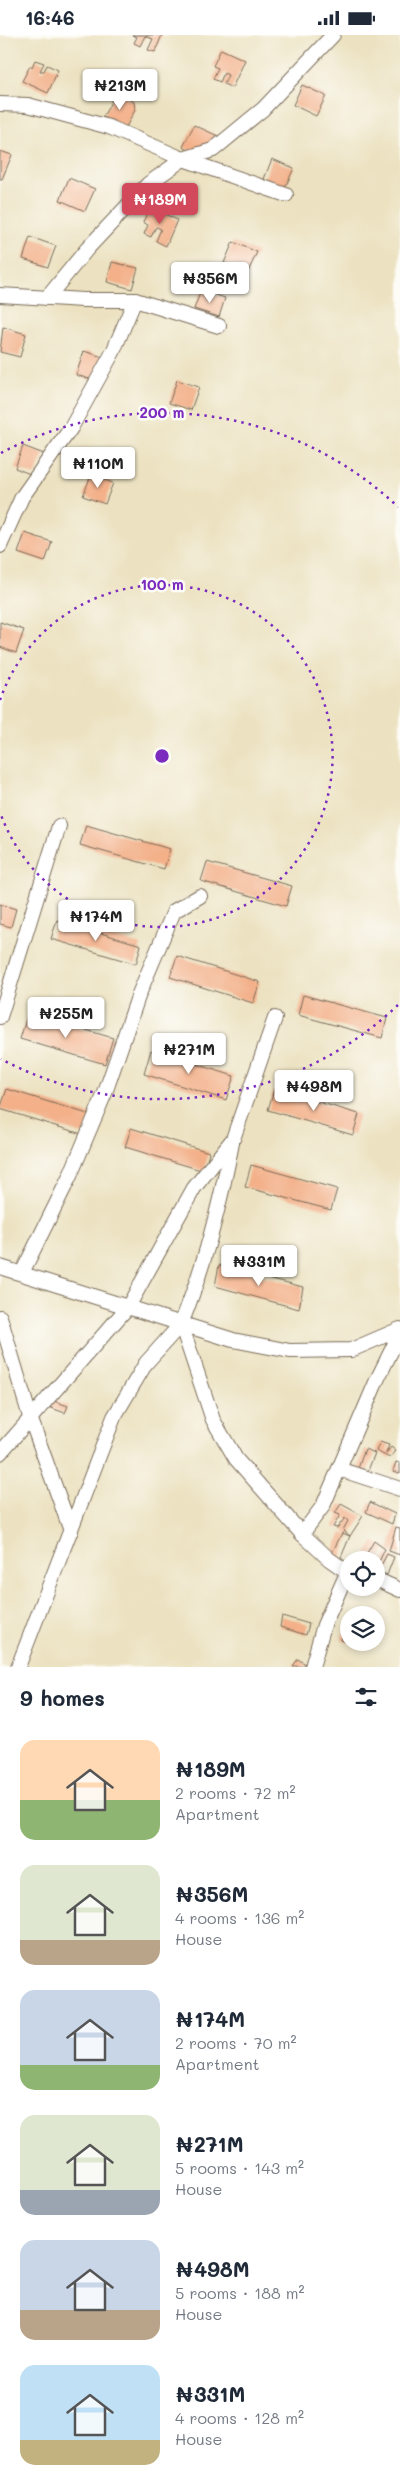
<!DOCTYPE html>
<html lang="en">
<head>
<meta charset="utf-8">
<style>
	body { margin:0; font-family:Mali,sans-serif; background:#f6f6f7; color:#1f2937; height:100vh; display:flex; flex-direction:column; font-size:19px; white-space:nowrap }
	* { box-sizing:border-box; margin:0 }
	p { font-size:16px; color:#747a83 }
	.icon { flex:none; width:28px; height:28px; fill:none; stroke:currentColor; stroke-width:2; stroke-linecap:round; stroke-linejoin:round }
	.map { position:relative; height:1632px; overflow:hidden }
	.sheet { display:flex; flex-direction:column; background:#fff; flex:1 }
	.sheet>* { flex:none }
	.buttons { position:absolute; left:340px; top:1516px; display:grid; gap:10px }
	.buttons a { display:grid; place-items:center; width:45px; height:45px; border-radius:50%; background:#fff; box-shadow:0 2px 8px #0003; font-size:25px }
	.price { position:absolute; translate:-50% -42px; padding:0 11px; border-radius:5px; background:#fff; color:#222; font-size:16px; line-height:32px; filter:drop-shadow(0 1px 2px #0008) }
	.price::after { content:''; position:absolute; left:50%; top:30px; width:15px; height:11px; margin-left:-8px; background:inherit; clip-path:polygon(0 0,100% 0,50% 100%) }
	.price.selected { background:#d1495b; color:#fff }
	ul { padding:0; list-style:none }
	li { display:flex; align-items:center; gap:15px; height:125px; padding:0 20px }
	li span { display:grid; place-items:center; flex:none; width:140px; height:100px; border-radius:15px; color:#555 }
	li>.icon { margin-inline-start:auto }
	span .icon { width:60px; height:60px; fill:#fffc; stroke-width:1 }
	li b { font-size:21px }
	h2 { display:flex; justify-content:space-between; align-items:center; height:60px; padding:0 20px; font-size:21px }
	.status { display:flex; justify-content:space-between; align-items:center; height:35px; padding:0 25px; background:#fff; direction:ltr }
	.status svg { height:14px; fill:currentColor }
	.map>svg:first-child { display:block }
	.building { fill:#f3b089 }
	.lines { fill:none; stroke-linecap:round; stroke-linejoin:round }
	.minor-casing { stroke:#796a57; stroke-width:16 }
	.minor { stroke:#fff; stroke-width:14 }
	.ring { fill:none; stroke:#7b2cbf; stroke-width:2.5; stroke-dasharray:2.5 5 }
	.centre { fill:#7b2cbf; stroke:#fdfcf7; stroke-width:2.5 }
	.ring-label { font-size:15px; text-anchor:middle; font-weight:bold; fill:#7b2cbf; stroke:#fdfcf7; stroke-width:5; stroke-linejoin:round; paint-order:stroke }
</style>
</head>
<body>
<div class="status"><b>16:46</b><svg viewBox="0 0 49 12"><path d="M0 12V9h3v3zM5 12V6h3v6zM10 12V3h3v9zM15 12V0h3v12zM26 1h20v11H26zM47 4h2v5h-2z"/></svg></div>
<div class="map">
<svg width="400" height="1632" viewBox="0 0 400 1632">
	<rect width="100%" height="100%" fill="#fdfcf7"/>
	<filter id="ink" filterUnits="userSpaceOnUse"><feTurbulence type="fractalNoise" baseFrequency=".02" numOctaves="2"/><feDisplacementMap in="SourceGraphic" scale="10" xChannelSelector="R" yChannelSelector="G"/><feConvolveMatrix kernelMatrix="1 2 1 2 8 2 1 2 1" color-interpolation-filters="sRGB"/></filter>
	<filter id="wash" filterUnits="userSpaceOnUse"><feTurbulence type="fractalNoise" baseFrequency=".0096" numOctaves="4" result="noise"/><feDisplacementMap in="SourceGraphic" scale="20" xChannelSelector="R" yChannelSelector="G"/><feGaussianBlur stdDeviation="1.12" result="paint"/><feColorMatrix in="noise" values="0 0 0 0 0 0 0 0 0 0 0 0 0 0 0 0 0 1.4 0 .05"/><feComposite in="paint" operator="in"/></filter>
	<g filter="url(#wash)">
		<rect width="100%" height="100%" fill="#ece2c1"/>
		<g id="blocks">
			<g class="building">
				<polygon points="132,0 162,0 155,17 148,15 153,4 145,1 140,11 134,8 137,2"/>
				<polygon points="221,14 245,25 232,53 224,49 228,40 224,38 220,47 213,44 218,33 213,31"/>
				<polygon points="35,25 44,28 40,36 44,36 47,30 58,35 48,58 22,46 30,31 32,32"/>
				<polygon points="302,50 326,61 316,81 293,70"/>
				<polygon points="116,57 134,67 135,75 125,94 103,82"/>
				<polygon points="194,90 218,101 212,113 196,119 183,112"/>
				<polygon points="0,116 12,120 2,144 0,144"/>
				<polygon points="272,124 294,133 285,153 264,144"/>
				<polygon points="69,143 95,154 85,176 60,165"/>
				<polygon points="150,172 177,185 166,211 156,206 161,194 156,192 151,202 144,199 148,190 143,187"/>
				<polygon points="30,202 56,211 48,232 23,224"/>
				<polygon points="233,207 257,217 248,237 224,228"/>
				<polygon points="112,227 138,233 132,254 107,247"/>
				<polygon points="201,255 225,263 219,282 194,274"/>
				<polygon points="3,292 26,299 20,322 0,317"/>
				<polygon points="84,316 106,323 93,345 76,340"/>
				<polygon points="177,345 199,352 191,375 169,368"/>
				<polygon points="23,411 44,419 35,441 15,433"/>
				<polygon points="91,440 113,448 105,469 83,461"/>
				<polygon points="25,498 52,507 45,527 18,518"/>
				<polygon points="0,587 24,595 16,618 0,612"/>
				<polygon points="86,790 170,814 164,834 80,810"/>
				<polygon points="207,827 292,851 286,871 201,846"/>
				<polygon points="0,869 16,874 11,892 0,889"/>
				<polygon points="57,885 141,910 136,929 51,904"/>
				<polygon points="177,921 260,947 253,968 170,942"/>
				<polygon points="303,960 387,983 382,1003 298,980"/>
				<polygon points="28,978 113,1003 105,1029 20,1004"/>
				<polygon points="151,1015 234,1041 226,1065 144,1039"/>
				<polygon points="7,1054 91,1080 85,1100 0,1074"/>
				<polygon points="274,1054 359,1079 353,1100 268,1075"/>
				<polygon points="131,1093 209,1117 204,1136 125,1112"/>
				<polygon points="251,1130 337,1154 331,1175 245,1152"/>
				<polygon points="219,1230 303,1252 299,1274 215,1251"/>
				<polygon points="48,1364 68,1371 65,1378 46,1371"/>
				<polygon points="380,1407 389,1410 386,1419 391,1412 396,1416 390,1423 376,1416"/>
				<polygon points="365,1414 375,1418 365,1443 356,1439"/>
				<polygon points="396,1427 400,1428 400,1438 393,1436"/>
				<polygon points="370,1467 395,1479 392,1489 366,1477"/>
				<polygon points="341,1469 363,1481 350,1501 343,1495 348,1486 345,1483 337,1493 333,1492 340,1480 335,1478"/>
				<polygon points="396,1492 400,1493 400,1520 389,1516"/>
				<polygon points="342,1498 350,1501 339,1527 329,1524"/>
				<polygon points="374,1506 385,1514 376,1533 376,1525 364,1523"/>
				<polygon points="387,1519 394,1522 387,1540 378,1536"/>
				<polygon points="282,1581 309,1589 306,1600 280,1592"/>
				<polygon points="346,1591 349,1592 349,1608 363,1608 362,1612 341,1605"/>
				<polygon points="298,1624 310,1632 293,1631"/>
			</g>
		</g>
	</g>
	<g filter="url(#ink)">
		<use href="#blocks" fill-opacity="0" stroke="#796a57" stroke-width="1"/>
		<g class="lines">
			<g class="minor-casing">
				<g id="minor">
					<polyline points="0,69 28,70 109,92 183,124 286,160"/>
					<polyline points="0,260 83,265 135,265 219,291"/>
					<polyline points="47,263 87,214 148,149 183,124 213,115 263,74 333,0"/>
					<polyline points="0,511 22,462 71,393 113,317 135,265"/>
					<polyline points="0,982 59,791"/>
					<path d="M232,1108C220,1170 205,1230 181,1289L213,1385L236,1424L302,1499L329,1524L349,1538"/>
					<polyline points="0,1232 233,1305 290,1316 351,1315 400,1294"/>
					<polyline points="22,1238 70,1141 105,1058 139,959 174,876 200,861"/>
					<polyline points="0,1282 30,1382 71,1496"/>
					<polyline points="0,1418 128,1272 194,1153 233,1104 275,983"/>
					<polyline points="339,1434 400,1454"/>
					<polyline points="302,1499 323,1471 377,1345 400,1298"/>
					<polyline points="376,1544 400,1555"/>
					<polyline points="18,1632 114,1382 146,1328 181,1289"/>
					<polyline points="312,1632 324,1590 347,1538"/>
				</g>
			</g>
			<use href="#minor" class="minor"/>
		</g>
	</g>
	<g class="ring">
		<path d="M0 665A171 171 0 1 1 0 777"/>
		<path d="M398 970A343 343 0 0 1 1 1024M1 418A343 343 0 0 1 398 472"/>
	</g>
	<circle cx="162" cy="721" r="8" class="centre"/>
	<g class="ring-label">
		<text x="162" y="383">200 m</text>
		<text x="162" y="555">100 m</text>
	</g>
</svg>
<div class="buttons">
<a><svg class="icon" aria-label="locate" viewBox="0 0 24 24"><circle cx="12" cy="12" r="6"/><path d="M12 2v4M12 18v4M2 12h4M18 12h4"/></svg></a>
<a><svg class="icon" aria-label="layers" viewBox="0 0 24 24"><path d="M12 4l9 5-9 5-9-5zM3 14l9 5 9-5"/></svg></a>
</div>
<b class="price" style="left:120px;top:76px">₦213M</b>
<b class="price selected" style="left:160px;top:190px">₦189M</b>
<b class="price" style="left:210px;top:269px">₦356M</b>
<b class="price" style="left:98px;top:454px">₦110M</b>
<b class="price" style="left:96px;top:907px">₦174M</b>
<b class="price" style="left:66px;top:1004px">₦255M</b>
<b class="price" style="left:189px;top:1040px">₦271M</b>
<b class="price" style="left:314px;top:1077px">₦498M</b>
<b class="price" style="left:259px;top:1252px">₦331M</b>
</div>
<section class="sheet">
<h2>9 homes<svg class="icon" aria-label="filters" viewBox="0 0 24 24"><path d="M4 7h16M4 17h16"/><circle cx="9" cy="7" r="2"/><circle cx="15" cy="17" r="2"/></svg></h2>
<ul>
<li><span style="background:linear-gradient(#ffd9b3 60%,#8fb573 0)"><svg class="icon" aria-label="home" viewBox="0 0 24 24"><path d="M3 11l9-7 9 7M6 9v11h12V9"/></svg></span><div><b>₦189M</b><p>2 rooms · 72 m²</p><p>Apartment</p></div></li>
<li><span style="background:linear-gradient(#dfe7d0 75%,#b9a48a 0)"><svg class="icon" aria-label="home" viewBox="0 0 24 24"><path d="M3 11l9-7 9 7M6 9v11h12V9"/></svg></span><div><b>₦356M</b><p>4 rooms · 136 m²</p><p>House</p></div></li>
<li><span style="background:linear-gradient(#c9d6e8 75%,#8fb573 0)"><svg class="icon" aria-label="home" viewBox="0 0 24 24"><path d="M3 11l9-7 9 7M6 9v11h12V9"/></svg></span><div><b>₦174M</b><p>2 rooms · 70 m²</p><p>Apartment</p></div></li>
<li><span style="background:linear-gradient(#dfe7d0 75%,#9aa5b1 0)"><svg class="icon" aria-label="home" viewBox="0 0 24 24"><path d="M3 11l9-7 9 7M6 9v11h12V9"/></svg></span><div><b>₦271M</b><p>5 rooms · 143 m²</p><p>House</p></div></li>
<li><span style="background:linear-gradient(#c9d6e8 70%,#b9a48a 0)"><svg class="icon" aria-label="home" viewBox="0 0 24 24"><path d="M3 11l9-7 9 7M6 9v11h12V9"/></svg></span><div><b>₦498M</b><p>5 rooms · 188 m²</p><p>House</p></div></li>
<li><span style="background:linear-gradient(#bfe0f5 75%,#c2b280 0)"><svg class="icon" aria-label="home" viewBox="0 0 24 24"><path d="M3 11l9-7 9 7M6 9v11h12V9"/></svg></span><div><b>₦331M</b><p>4 rooms · 128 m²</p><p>House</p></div></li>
</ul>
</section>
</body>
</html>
